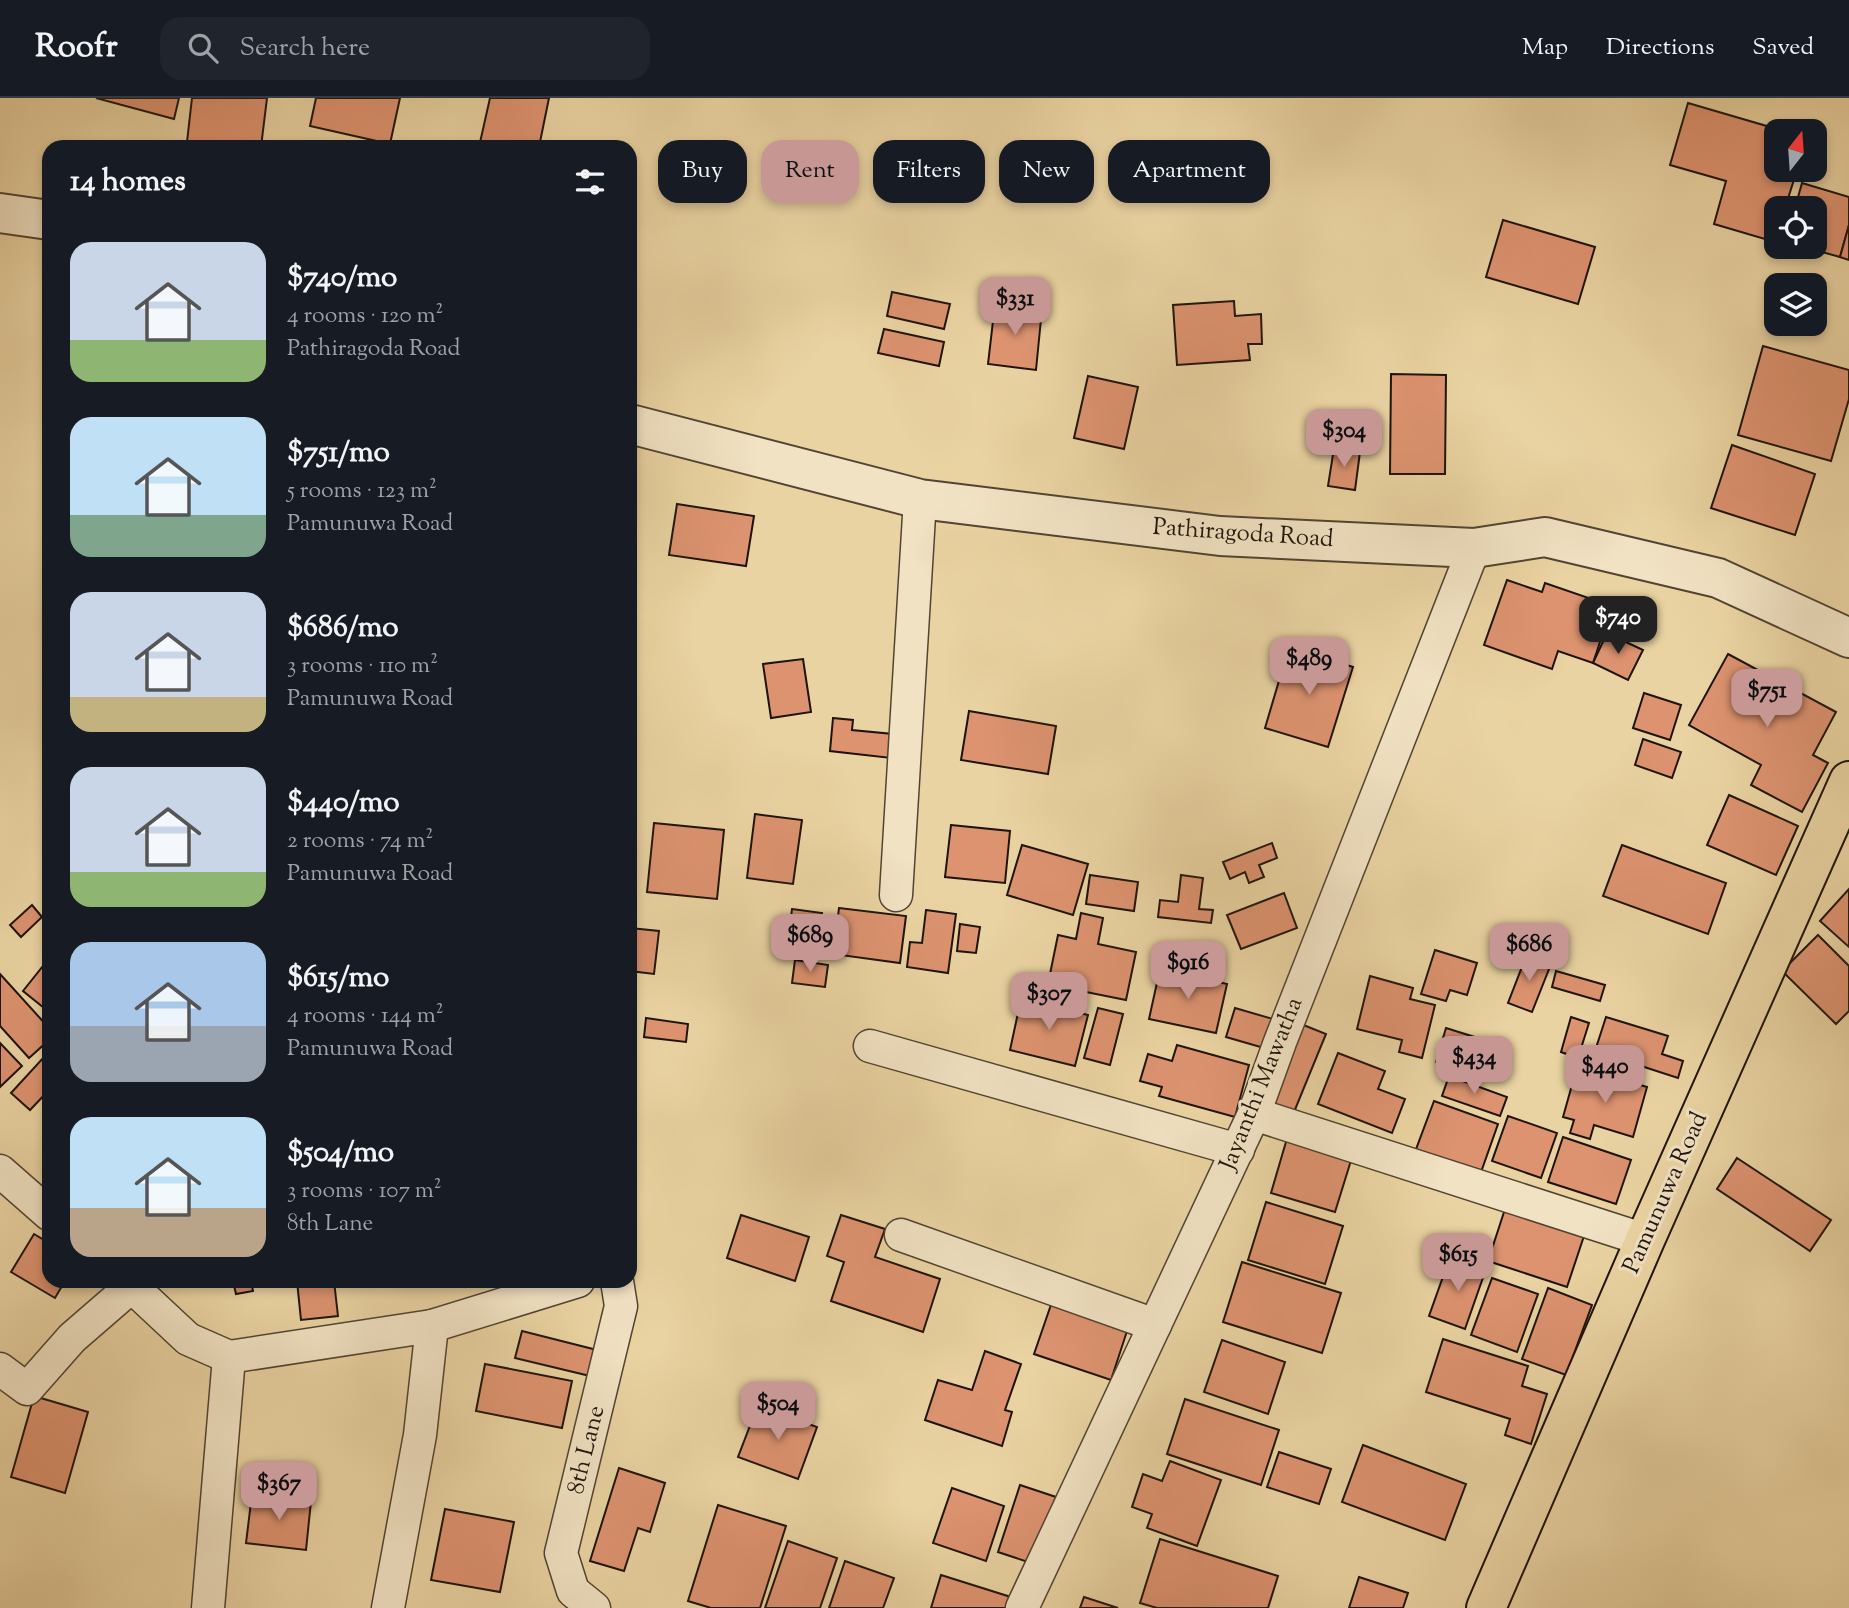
<!DOCTYPE html>
<html lang="en">
<head>
<meta charset="utf-8">
<style>
	body { margin:0; font-family:"Sorts Mill Goudy",serif; background:#20242c; color:#f1f3f6; height:100vh; display:flex; flex-direction:column; font-size:26px; white-space:nowrap }
	* { box-sizing:border-box; margin:0 }
	p { font-size:23px; color:#9ea1a6 }
	.icon { flex:none; width:38px; height:38px; fill:none; stroke:currentColor; stroke-width:2; stroke-linecap:round; stroke-linejoin:round }
	.map { position:relative; flex:1; overflow:hidden }
	.sheet { position:absolute; left:42px; top:42px; width:595px; height:1148px; display:flex; flex-direction:column; background:#171b24; border-radius:21px; box-shadow:0 4px 10px #0003 }
	.sheet>* { flex:none }
	.guide { position:absolute; left:658px; top:42px; width:665px; height:63px; display:flex; gap:14px }
	.needle { width:46px; rotate:17deg }
	.controls { position:absolute; left:1764px; top:21px; display:grid; gap:14px }
	.controls a { display:grid; place-items:center; width:63px; height:63px; border-radius:14px; background:#171b24; box-shadow:0 4px 10px #0003; font-size:35px }
	.price { position:absolute; translate:-50% -60px; padding:0 16px; border-radius:14px; background:#c59692; color:#111; font-size:23px; line-height:46px; filter:drop-shadow(0 2px 4px #0008) }
	.price::after { content:''; position:absolute; left:50%; top:42px; width:21px; height:16px; margin-left:-10px; background:inherit; clip-path:polygon(0 0,100% 0,50% 100%) }
	.price.selected { background:#222; color:#fff }
	ul { padding:0; list-style:none }
	li { display:flex; align-items:center; gap:21px; height:175px; padding:0 28px }
	li span { display:grid; place-items:center; flex:none; width:196px; height:140px; border-radius:21px; color:#555 }
	li>.icon { margin-inline-start:auto }
	span .icon { width:84px; height:84px; fill:#fffc; stroke-width:1 }
	li b { font-size:30px }
	h2 { display:flex; justify-content:space-between; align-items:center; height:84px; padding:0 28px; font-size:30px }
	.chip { padding:0 24px; border-radius:21px; background:#171b24; box-shadow:0 4px 10px #0003; font-size:24px; line-height:63px }
	.chip.selected { background:#c59692; color:#111 }
	header { display:flex; align-items:center; gap:42px; box-sizing:border-box; height:98px; padding:0 35px; background:#171b24; border-bottom:2px solid #363941 }
	header strong { font-size:33px }
	nav { display:flex; gap:38px; margin-inline-start:auto; font-size:24px }
	.search { width:490px; height:63px; background:#20242c; display:flex; align-items:center; gap:18px; box-sizing:border-box; padding:0 24px; border-radius:21px; color:#9ea1a6; font-size:26px }
	.map>svg:first-child { display:block }
	.building { fill:#dd9370; stroke:#1e140c; stroke-width:2 }
	.lines { fill:none; stroke-linecap:round; stroke-linejoin:round }
	.minor-casing { stroke:#514432; stroke-width:35 }
	.tertiary-casing { stroke:#514432; stroke-width:42 }
	.primary-casing { stroke:#1e140c; stroke-width:42 }
	.minor { stroke:#f1e2c3; stroke-width:32 }
	.tertiary { stroke:#f1e2c3; stroke-width:38 }
	.primary { stroke:#ead3a2; stroke-width:38 }
	.labels { text-anchor:middle; dominant-baseline:central; stroke-width:6; stroke-linejoin:round; paint-order:stroke }
	.street-label { font-size:24px; fill:#1e140c; stroke:#f1e2c3 }
</style>
</head>
<body>
<header>
<strong>Roofr</strong>
<div class="search"><svg class="icon" aria-label="search" viewBox="0 0 24 24"><circle cx="10" cy="10" r="6"/><path d="M15 15l6 6"/></svg>Search here</div>
<nav><a>Map</a><a>Directions</a><a>Saved</a></nav>
</header>
<div class="map">
<svg width="1849" height="1510" viewBox="0 0 1849 1510">
	<rect width="100%" height="100%" fill="#ead3a2"/>
	<filter id="stains"><feTurbulence type="fractalNoise" baseFrequency=".00286" numOctaves="4"/><feColorMatrix values="0 0 0 0 .2 0 0 0 0 .09 0 0 0 0 .02 0 0 0 .5 -.17"/></filter>
	<radialGradient id="worn" r=".72"><stop offset=".6" stop-color="#630" stop-opacity="0"/><stop offset="1" stop-color="#630" stop-opacity=".3"/></radialGradient>
	<g class="building">
		<polygon points="96,0 179,0 174,21"/>
		<polygon points="192,0 267,0 261,49 230,49 187,44"/>
		<polygon points="316,0 400,0 390,46 310,28"/>
		<polygon points="490,0 549,0 539,49 479,49"/>
		<polygon points="1688,5 1784,33 1776,33 1776,72 1797,72 1785,110 1776,110 1775,144 1714,126 1726,83 1670,67"/>
		<polygon points="1802,85 1849,99 1849,127 1840,159 1804,149 1815,149 1815,110 1795,110"/>
		<polygon points="1503,122 1595,149 1578,206 1486,179"/>
		<polygon points="1849,127 1849,162 1840,159"/>
		<polygon points="892,194 950,206 944,231 887,218"/>
		<polygon points="1234,203 1235,218 1261,216 1262,246 1248,246 1250,262 1177,267 1173,207"/>
		<polygon points="995,206 1042,211 1036,272 988,266"/>
		<polygon points="884,231 944,244 939,268 878,255"/>
		<polygon points="1763,248 1849,272 1849,301 1831,363 1738,337"/>
		<polygon points="1391,276 1446,277 1445,376 1390,376"/>
		<polygon points="1088,278 1138,289 1124,351 1074,340"/>
		<polygon points="1732,347 1815,376 1795,437 1711,410"/>
		<polygon points="1334,350 1360,354 1355,392 1328,388"/>
		<polygon points="677,406 754,418 746,468 669,457"/>
		<polygon points="1507,482 1542,494 1545,485 1612,508 1593,565 1558,553 1552,571 1484,547"/>
		<polygon points="1607,535 1643,552 1628,582 1593,565"/>
		<polygon points="1289,549 1353,569 1328,649 1265,630"/>
		<polygon points="1728,556 1836,614 1813,657 1828,665 1802,714 1751,687 1761,667 1689,627"/>
		<polygon points="803,561 811,614 771,620 763,566"/>
		<polygon points="1644,595 1681,607 1670,642 1633,630"/>
		<polygon points="969,613 1056,628 1048,676 961,662"/>
		<polygon points="833,620 853,622 852,632 893,636 891,660 830,653"/>
		<polygon points="1643,641 1681,654 1672,680 1635,667"/>
		<polygon points="1729,697 1798,728 1776,777 1707,747"/>
		<polygon points="755,716 802,722 793,786 747,780"/>
		<polygon points="654,725 724,732 717,801 647,794"/>
		<polygon points="951,727 1010,733 1005,785 945,779"/>
		<polygon points="1272,745 1277,760 1259,767 1264,779 1249,785 1245,774 1230,781 1223,764"/>
		<polygon points="1022,747 1088,766 1073,817 1007,797"/>
		<polygon points="1622,747 1726,785 1708,836 1603,798"/>
		<polygon points="1090,777 1138,784 1134,813 1086,806"/>
		<polygon points="1181,777 1203,780 1199,811 1213,812 1211,825 1158,819 1160,802 1178,804"/>
		<polygon points="1849,791 1849,849 1820,823"/>
		<polygon points="1284,795 1297,830 1241,851 1227,817"/>
		<polygon points="32,807 42,819 21,839 10,827"/>
		<polygon points="839,810 906,818 900,865 833,856"/>
		<polygon points="792,811 822,815 817,846 788,842"/>
		<polygon points="926,812 956,816 948,875 907,869 910,844 922,845"/>
		<polygon points="1081,815 1103,820 1098,846 1136,854 1126,902 1066,890 1068,880 1050,876 1058,837 1076,841"/>
		<polygon points="960,826 980,829 976,855 957,853"/>
		<polygon points="630,830 659,833 654,876 630,873"/>
		<polygon points="1818,837 1849,868 1849,913 1836,926 1782,873"/>
		<polygon points="1435,852 1477,865 1467,897 1450,892 1446,903 1421,896"/>
		<polygon points="1527,856 1551,866 1532,914 1508,905"/>
		<polygon points="795,862 828,867 825,889 792,885"/>
		<polygon points="47,863 49,864 49,914 23,893"/>
		<polygon points="1160,871 1227,886 1216,935 1149,921"/>
		<polygon points="1556,873 1605,887 1600,903 1552,889"/>
		<polygon points="0,876 49,930 49,942 29,960 0,928"/>
		<polygon points="1370,878 1413,890 1410,901 1435,907 1422,960 1399,954 1402,942 1357,931"/>
		<polygon points="1021,901 1088,917 1075,968 1010,952"/>
		<polygon points="1098,910 1123,916 1110,967 1084,960"/>
		<polygon points="1235,910 1273,921 1264,950 1226,939"/>
		<polygon points="1571,919 1589,925 1578,960 1561,954"/>
		<polygon points="1606,919 1668,938 1662,956 1683,963 1678,980 1595,953"/>
		<polygon points="646,920 688,926 686,944 644,939"/>
		<polygon points="1301,926 1326,936 1292,1019 1267,1010"/>
		<polygon points="1446,930 1500,947 1489,981 1436,964"/>
		<polygon points="0,945 22,968 0,989"/>
		<polygon points="1177,947 1249,967 1235,1019 1159,998 1162,989 1140,983 1148,956 1172,963"/>
		<polygon points="1338,955 1385,973 1378,991 1405,1001 1392,1035 1318,1006"/>
		<polygon points="44,959 49,963 49,992 30,1012 11,995"/>
		<polygon points="1591,972 1647,989 1633,1039 1594,1027 1590,1041 1570,1035 1574,1022 1563,1019 1572,987 1586,991"/>
		<polygon points="1449,978 1507,999 1500,1018 1442,998"/>
		<polygon points="1434,1003 1498,1026 1480,1077 1415,1054"/>
		<polygon points="1508,1018 1557,1035 1541,1080 1492,1063"/>
		<polygon points="1288,1037 1353,1056 1335,1114 1271,1095"/>
		<polygon points="1563,1039 1631,1062 1616,1106 1548,1084"/>
		<polygon points="1737,1060 1831,1122 1810,1153 1717,1091"/>
		<polygon points="1266,1104 1343,1128 1325,1186 1248,1162"/>
		<polygon points="1505,1111 1584,1138 1567,1189 1488,1163"/>
		<polygon points="741,1117 809,1139 795,1183 727,1160"/>
		<polygon points="841,1117 885,1131 875,1159 940,1181 923,1234 831,1203 844,1164 827,1158"/>
		<polygon points="34,1136 49,1145 49,1183 65,1183 55,1200 11,1174"/>
		<polygon points="1450,1159 1486,1171 1465,1231 1429,1218"/>
		<polygon points="1242,1164 1341,1195 1322,1255 1223,1224"/>
		<polygon points="1492,1180 1538,1196 1517,1254 1471,1237"/>
		<polygon points="233,1183 251,1183 253,1193 236,1196"/>
		<polygon points="297,1183 334,1183 338,1218 301,1222"/>
		<polygon points="1548,1190 1592,1207 1566,1277 1522,1261"/>
		<polygon points="1054,1198 1130,1224 1111,1282 1034,1256"/>
		<polygon points="522,1233 597,1252 590,1278 515,1260"/>
		<polygon points="1443,1241 1528,1268 1522,1288 1547,1296 1531,1346 1505,1337 1510,1321 1426,1294"/>
		<polygon points="1222,1242 1285,1264 1268,1316 1204,1294"/>
		<polygon points="985,1253 1021,1266 1005,1312 1012,1314 1002,1348 925,1322 938,1282 972,1292"/>
		<polygon points="485,1266 572,1283 562,1330 476,1313"/>
		<polygon points="34,1298 88,1314 65,1395 11,1379"/>
		<polygon points="1185,1301 1279,1332 1261,1387 1167,1356"/>
		<polygon points="758,1307 817,1329 798,1381 738,1359"/>
		<polygon points="1363,1347 1466,1386 1445,1442 1342,1404"/>
		<polygon points="1279,1354 1331,1371 1319,1406 1267,1389"/>
		<polygon points="1170,1363 1221,1382 1197,1448 1147,1430 1152,1416 1132,1409 1143,1376 1162,1383"/>
		<polygon points="619,1370 665,1385 650,1434 638,1430 624,1473 590,1463"/>
		<polygon points="1020,1387 1056,1399 1034,1466 998,1454"/>
		<polygon points="952,1390 1004,1408 986,1463 933,1445"/>
		<polygon points="252,1396 311,1403 306,1452 246,1445"/>
		<polygon points="718,1407 786,1428 760,1510 711,1510 688,1503"/>
		<polygon points="445,1411 514,1424 500,1494 431,1482"/>
		<polygon points="1160,1441 1278,1478 1268,1510 1157,1510 1140,1505"/>
		<polygon points="788,1443 837,1460 820,1510 765,1510"/>
		<polygon points="845,1463 894,1480 883,1510 829,1510"/>
		<polygon points="941,1477 1014,1500 1011,1510 931,1510"/>
		<polygon points="1359,1479 1408,1495 1403,1510 1349,1510"/>
		<polygon points="1084,1499 1118,1510 1080,1510"/>
	</g>
	<g class="lines">
		<g class="minor-casing">
			<g id="minor">
				<polyline points="896,797 920,401"/>
				<polyline points="870,948 1238,1052"/>
				<polyline points="1254,1016 1645,1142"/>
				<polyline points="0,1073 49,1116"/>
				<polyline points="901,1137 1155,1227"/>
				<polyline points="126,1183 188,1241 229,1259"/>
				<polyline points="0,1271 27,1291 72,1240 132,1188"/>
				<polyline points="208,1510 229,1259 432,1228"/>
				<polyline points="388,1510 420,1337 432,1228 578,1183"/>
				<polyline points="594,1510 573,1493 561,1455 621,1208 617,1183"/>
				<polyline points="1022,1510 1254,1016 1280,944 1474,450"/>
			</g>
		</g>
		<g class="tertiary-casing">
			<g id="tertiary">
				<polyline points="0,115 49,122"/>
				<polyline points="630,326 920,401 1220,438 1474,450 1545,439 1718,480 1849,540"/>
			</g>
		</g>
		<g class="primary-casing">
			<polyline id="primary" points="1486,1510 1645,1142 1849,683"/>
		</g>
		<use href="#minor" class="minor"/>
		<use href="#tertiary" class="tertiary"/>
		<use href="#primary" class="primary"/>
	</g>
	<g class="labels">
		<g class="street-label">
			<text transform="translate(1243 436) rotate(4)">Pathiragoda Road</text>
			<text transform="translate(1262 986) rotate(-68)">Jayanthi Mawatha</text>
			<text transform="translate(1666 1095) rotate(-66)">Pamunuwa Road</text>
			<text transform="translate(587 1352) rotate(-76)">8th Lane</text>
		</g>
	</g>
	<rect width="100%" height="100%" filter="url(#stains)"/>
	<rect width="100%" height="100%" fill="url(#worn)"/>
</svg>
<div class="controls">
<a><svg class="needle" viewBox="-14 -14 28 28"><path d="M0-13l5 13h-10z" fill="#e53935"/><path d="M0 13l5-13h-10z" fill="#9ea1a6"/></svg></a>
<a><svg class="icon" aria-label="locate" viewBox="0 0 24 24"><circle cx="12" cy="12" r="6"/><path d="M12 2v4M12 18v4M2 12h4M18 12h4"/></svg></a>
<a><svg class="icon" aria-label="layers" viewBox="0 0 24 24"><path d="M12 4l9 5-9 5-9-5zM3 14l9 5 9-5"/></svg></a>
</div>
<b class="price" style="left:1015px;top:239px">$331</b>
<b class="price" style="left:1344px;top:371px">$304</b>
<b class="price selected" style="left:1618px;top:558px">$740</b>
<b class="price" style="left:1309px;top:599px">$489</b>
<b class="price" style="left:1767px;top:631px">$751</b>
<b class="price" style="left:810px;top:876px">$689</b>
<b class="price" style="left:1529px;top:885px">$686</b>
<b class="price" style="left:1188px;top:903px">$916</b>
<b class="price" style="left:1049px;top:934px">$307</b>
<b class="price" style="left:1474px;top:998px">$434</b>
<b class="price" style="left:1605px;top:1007px">$440</b>
<b class="price" style="left:1458px;top:1195px">$615</b>
<b class="price" style="left:778px;top:1344px">$504</b>
<b class="price" style="left:279px;top:1424px">$367</b>
<div class="guide">
<a class="chip">Buy</a>
<a class="chip selected">Rent</a>
<a class="chip">Filters</a>
<a class="chip">New</a>
<a class="chip">Apartment</a>
</div>
<section class="sheet">
<h2>14 homes<svg class="icon" aria-label="filters" viewBox="0 0 24 24"><path d="M4 7h16M4 17h16"/><circle cx="9" cy="7" r="2"/><circle cx="15" cy="17" r="2"/></svg></h2>
<ul>
<li><span style="background:linear-gradient(#c9d6e8 70%,#8fb573 0)"><svg class="icon" aria-label="home" viewBox="0 0 24 24"><path d="M3 11l9-7 9 7M6 9v11h12V9"/></svg></span><div><b>$740/mo</b><p>4 rooms · 120 m²</p><p>Pathiragoda Road</p></div></li>
<li><span style="background:linear-gradient(#bfe0f5 70%,#7fa58c 0)"><svg class="icon" aria-label="home" viewBox="0 0 24 24"><path d="M3 11l9-7 9 7M6 9v11h12V9"/></svg></span><div><b>$751/mo</b><p>5 rooms · 123 m²</p><p>Pamunuwa Road</p></div></li>
<li><span style="background:linear-gradient(#c9d6e8 75%,#c2b280 0)"><svg class="icon" aria-label="home" viewBox="0 0 24 24"><path d="M3 11l9-7 9 7M6 9v11h12V9"/></svg></span><div><b>$686/mo</b><p>3 rooms · 110 m²</p><p>Pamunuwa Road</p></div></li>
<li><span style="background:linear-gradient(#c9d6e8 75%,#8fb573 0)"><svg class="icon" aria-label="home" viewBox="0 0 24 24"><path d="M3 11l9-7 9 7M6 9v11h12V9"/></svg></span><div><b>$440/mo</b><p>2 rooms · 74 m²</p><p>Pamunuwa Road</p></div></li>
<li><span style="background:linear-gradient(#a9c7e8 60%,#9aa5b1 0)"><svg class="icon" aria-label="home" viewBox="0 0 24 24"><path d="M3 11l9-7 9 7M6 9v11h12V9"/></svg></span><div><b>$615/mo</b><p>4 rooms · 144 m²</p><p>Pamunuwa Road</p></div></li>
<li><span style="background:linear-gradient(#bfe0f5 65%,#b9a48a 0)"><svg class="icon" aria-label="home" viewBox="0 0 24 24"><path d="M3 11l9-7 9 7M6 9v11h12V9"/></svg></span><div><b>$504/mo</b><p>3 rooms · 107 m²</p><p>8th Lane</p></div></li>
</ul>
</section>
</div>
</body>
</html>
